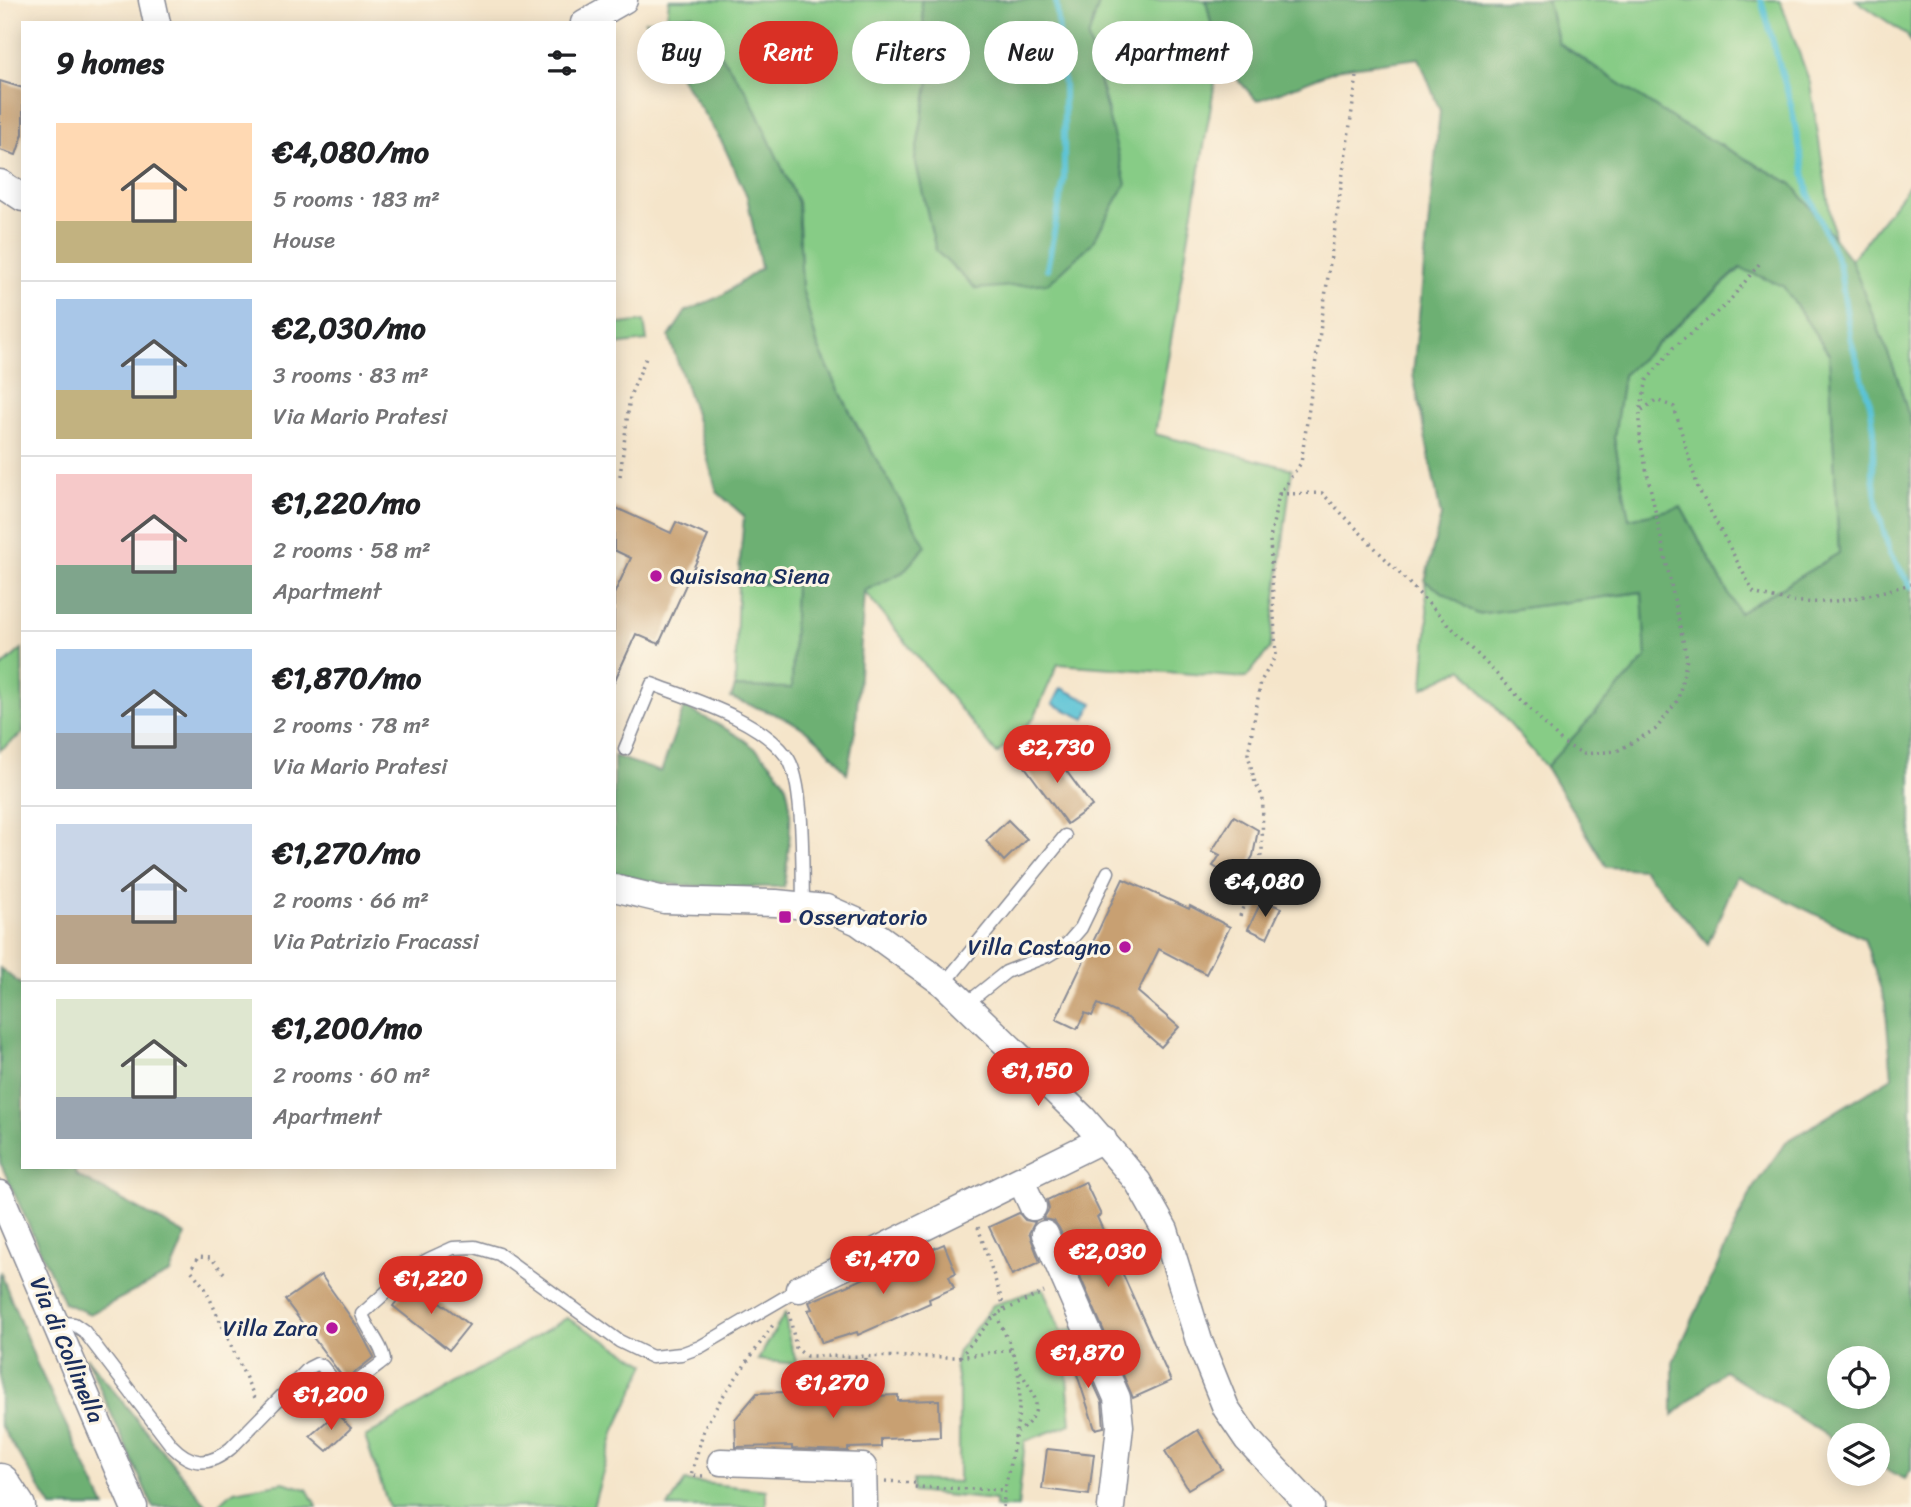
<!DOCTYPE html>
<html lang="en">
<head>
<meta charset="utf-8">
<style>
	body { margin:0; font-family:Sriracha,sans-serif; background:#f6f6f6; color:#202124; height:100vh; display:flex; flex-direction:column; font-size:26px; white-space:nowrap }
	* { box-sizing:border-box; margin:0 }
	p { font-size:23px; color:#757577 }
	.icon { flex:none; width:38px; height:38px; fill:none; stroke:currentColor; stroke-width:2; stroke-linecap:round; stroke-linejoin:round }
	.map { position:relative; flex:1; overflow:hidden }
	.sheet { position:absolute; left:21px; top:21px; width:595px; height:1148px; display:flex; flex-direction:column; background:#fff; border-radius:0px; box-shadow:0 4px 18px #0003 }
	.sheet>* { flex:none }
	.top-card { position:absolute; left:637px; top:21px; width:665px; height:63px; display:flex; gap:14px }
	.controls { position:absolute; left:1827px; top:1346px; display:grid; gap:14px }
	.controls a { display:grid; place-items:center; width:63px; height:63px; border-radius:50%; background:#fff; box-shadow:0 4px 18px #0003; font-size:35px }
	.price { position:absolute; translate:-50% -60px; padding:0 16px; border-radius:24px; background:#d93025; color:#fff; font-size:23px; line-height:46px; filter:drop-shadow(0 2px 4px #0008) }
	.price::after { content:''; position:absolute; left:50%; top:42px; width:21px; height:16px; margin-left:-10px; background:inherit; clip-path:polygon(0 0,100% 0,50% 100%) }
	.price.on { background:#222; color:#fff }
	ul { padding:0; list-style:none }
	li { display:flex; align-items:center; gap:21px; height:175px; padding:0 35px }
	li+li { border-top:2px solid #e0e0e0 }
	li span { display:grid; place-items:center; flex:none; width:196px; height:140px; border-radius:0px; color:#555 }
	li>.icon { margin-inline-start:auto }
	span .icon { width:84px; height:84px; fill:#fffc; stroke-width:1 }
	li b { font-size:30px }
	h2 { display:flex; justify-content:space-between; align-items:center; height:84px; padding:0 35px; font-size:30px }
	.chip { padding:0 24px; border-radius:32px; background:#fff; box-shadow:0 4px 18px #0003; font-size:24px; line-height:63px }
	.chip.on { background:#d93025; color:#fff }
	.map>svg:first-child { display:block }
	.green { fill:#87cc86; stroke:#517e72; stroke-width:2 }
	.forest { fill:#6db073; stroke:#447068; stroke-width:2; fill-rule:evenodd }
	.water { fill:#5ac3d6; stroke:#3a799a; stroke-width:2 }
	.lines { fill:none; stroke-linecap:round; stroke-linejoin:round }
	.stream { stroke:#5ac3d6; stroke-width:6 }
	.building { fill:#c8a072 }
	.service-casing { stroke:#888a94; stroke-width:15 }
	.minor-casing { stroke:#888a94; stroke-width:29 }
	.primary-casing { stroke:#888a94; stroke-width:41 }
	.path { stroke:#888a94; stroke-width:3.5; stroke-dasharray:2 5; stroke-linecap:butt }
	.service { stroke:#fff; stroke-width:12 }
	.minor { stroke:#fff; stroke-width:26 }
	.primary { stroke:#fff; stroke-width:38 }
	.poi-dot { fill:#b5179e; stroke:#fcf5e5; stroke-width:2.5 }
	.labels { text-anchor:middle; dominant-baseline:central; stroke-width:6; stroke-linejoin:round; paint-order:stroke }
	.poi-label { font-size:23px; fill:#1b2f5e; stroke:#fcf5e5; text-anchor:start }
	.street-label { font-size:23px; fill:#1b2f5e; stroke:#fcf5e5 }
</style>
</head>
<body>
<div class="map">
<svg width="1911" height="1507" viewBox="0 0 1911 1507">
	<rect width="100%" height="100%" fill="#fcf5e5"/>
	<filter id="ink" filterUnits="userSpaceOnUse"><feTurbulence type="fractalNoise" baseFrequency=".0143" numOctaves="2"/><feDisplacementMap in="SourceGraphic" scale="14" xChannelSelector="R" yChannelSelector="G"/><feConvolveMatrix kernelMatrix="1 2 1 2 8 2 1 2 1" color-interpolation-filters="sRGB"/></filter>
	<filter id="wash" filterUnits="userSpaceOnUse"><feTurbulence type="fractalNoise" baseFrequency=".00686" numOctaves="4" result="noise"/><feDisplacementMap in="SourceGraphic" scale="28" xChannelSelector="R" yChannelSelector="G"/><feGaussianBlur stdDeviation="1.57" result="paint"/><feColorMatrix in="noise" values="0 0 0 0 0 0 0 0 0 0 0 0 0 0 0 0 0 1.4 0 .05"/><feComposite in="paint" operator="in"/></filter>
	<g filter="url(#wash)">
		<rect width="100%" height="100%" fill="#f5e5ca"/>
		<g class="green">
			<polygon points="669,0 921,0 930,75 915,159 1108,111 1088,38 1100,0 1206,0 1219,58 1155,434 1292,469 1270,648 1246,678 1058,664 1034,718 997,754 864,591 903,572 855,422 818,347 802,288 798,202 693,15 667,17"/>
			<polygon points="1547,0 1780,0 1810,83 1834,237 1792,184 1681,124 1558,42"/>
			<polygon points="1856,0 1911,0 1911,44 1907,35"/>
			<polygon points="1911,183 1911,424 1897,376 1851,260"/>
			<polygon points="1741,268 1783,286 1829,354 1839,553 1739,613 1681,508 1629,520 1614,438 1623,375"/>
			<polygon points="644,321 647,341 614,345 614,325"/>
			<polygon points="1425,581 1477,614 1642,592 1646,658 1546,767 1463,669 1423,688 1428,618"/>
			<polygon points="738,583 795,585 792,689 735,687"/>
			<polygon points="22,649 23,733 0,750 0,668"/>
			<polygon points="1043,1288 1061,1332 1079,1327 1085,1344 1065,1352 1071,1424 1025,1441 1018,1507 995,1507 995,1500 913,1492 913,1480 959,1482 959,1390 955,1364 958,1351 993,1305"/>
			<polygon points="785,1313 788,1335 797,1364 758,1360"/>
			<polygon points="567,1318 646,1364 615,1430 593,1507 389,1507 365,1437"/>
			<polygon points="685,1481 766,1490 766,1507 668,1507"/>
			<polygon points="283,1482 307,1489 317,1507 216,1507 234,1491"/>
		</g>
		<g class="forest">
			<polygon points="921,0 1100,0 1088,38 1126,184 1092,243 1049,283 976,289 936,251 915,159 930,75"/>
			<path d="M1206,0H1547L1558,43L1681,124L1792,184L1851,260L1897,376L1911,424V1470L1905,1479L1878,1465V1435H1839V1443L1724,1371L1673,1415V1362L1753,1188L1786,1142L1892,1077L1885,1002L1864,938L1737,876L1708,944L1643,869L1607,867L1546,767L1646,658L1642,592L1477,614L1425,581L1441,516L1413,374L1440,111L1419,58L1342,68L1257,101L1219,58ZM1740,268L1783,286L1829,354L1839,553L1739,613L1681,507L1629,519L1614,438L1623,375ZM1839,1358H1878V1396H1839Z"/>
			<path d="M693,15L747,92L798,202L802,288L818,347L855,422L926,546L903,572L864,591L856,726L847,774C809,721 789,720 731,698L735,687L792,688L795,585L738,583L744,516L717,492L692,404L669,337L686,311L721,296L761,268L747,196L722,142L645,21Z"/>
			<path d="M684,707C721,726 761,743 783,780C797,803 787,861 784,887C728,887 668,890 614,872V756L661,772Z"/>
			<polygon points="0,968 23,986 23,1167 74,1167 76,1175 186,1235 170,1273 90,1314 64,1303 0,1162"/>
			<polygon points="0,1271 37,1364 105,1507 52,1507 0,1425"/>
			<polygon points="86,1357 208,1507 153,1507"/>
		</g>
		<polygon class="water" points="1061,688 1093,703 1085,719 1053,704"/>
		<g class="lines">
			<g class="stream">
				<polyline points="1761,0 1791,105 1808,192 1839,264 1851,341 1870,403 1874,430 1873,475 1878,511 1890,554 1911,586"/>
				<polyline points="1047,269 1064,179 1064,86 1056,0"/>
			</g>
		</g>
		<g id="blocks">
			<g class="building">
				<polygon points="0,81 23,88 23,134 16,155 0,150"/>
				<polygon points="614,507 671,533 676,522 708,536 659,644 636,634 614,682 614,594 631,558 614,550"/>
				<polygon points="1048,746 1092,806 1067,824 1023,764"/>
				<polygon points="1234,816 1258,830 1253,856 1238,881 1213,866 1220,855 1212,851"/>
				<polygon points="1008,820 1027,839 1004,861 986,841"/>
				<polygon points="1123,879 1189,909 1190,906 1230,927 1206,974 1159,949 1138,992 1179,1027 1161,1047 1128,1018 1098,1004 1092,1016 1085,1013 1077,1029 1056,1019"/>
				<polygon points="1262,900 1281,908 1267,938 1248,929"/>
				<polygon points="1085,1182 1101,1215 1097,1217 1171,1381 1133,1398 1059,1228 1054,1221 1043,1219 1049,1209 1047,1200"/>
				<polygon points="1019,1213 1025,1220 1035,1222 1029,1233 1040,1262 1012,1275 989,1227"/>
				<polygon points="944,1244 956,1273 949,1276 954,1288 929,1299 930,1303 858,1335 857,1332 822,1343 808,1310 812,1309 809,1302"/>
				<polygon points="321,1275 359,1329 374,1357 345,1380 285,1300"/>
				<polygon points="413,1281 469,1325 449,1350 393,1306"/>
				<polygon points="1077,1347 1102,1402 1104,1427 1095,1429 1069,1350"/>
				<polygon points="851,1390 851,1397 898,1395 898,1401 939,1400 940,1437 881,1439 881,1447 848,1448 848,1451 792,1449 792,1446 736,1447 735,1419 757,1393"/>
				<polygon points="336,1413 351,1428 327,1451 310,1436"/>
				<polygon points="1198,1430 1222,1469 1188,1489 1165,1451"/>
				<polygon points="1047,1449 1094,1454 1089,1495 1042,1489"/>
			</g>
		</g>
	</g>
	<g filter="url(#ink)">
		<use href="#blocks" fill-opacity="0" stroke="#888a94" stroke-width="2"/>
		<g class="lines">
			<g class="service-casing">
				<g id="service">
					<path d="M625,749L652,684C694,700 761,720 787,757C805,781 802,873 803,905"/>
					<polyline points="944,984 1065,836"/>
					<polyline points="966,1004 1006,972 1047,956 1067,944 1081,928 1108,872"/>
					<path d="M56,1322L74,1324L84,1331L171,1445C191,1466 209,1467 231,1448L309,1368L317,1364L322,1366L342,1391L346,1390L379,1365L384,1361C383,1345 367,1330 362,1314L413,1268L429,1259L453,1248L475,1247L499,1254L619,1341L652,1357L681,1354L700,1347L799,1289"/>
				</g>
			</g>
			<g class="minor-casing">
				<g id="minor">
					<polyline points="152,0 157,23"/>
					<polyline points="584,23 624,0"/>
					<polyline points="0,183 23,198"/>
					<polyline points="614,888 664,900 776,903 826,908 858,922 944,984 1083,1118 1138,1182 1165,1230 1199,1341 1226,1408 1247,1439 1311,1507"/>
					<polyline points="1021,1181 1033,1207"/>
					<polyline points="0,1194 134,1507"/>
					<polyline points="1045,1234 1117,1398 1120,1426 1111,1507"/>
					<polyline points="799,1289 1103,1139"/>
					<polyline points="721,1462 863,1467 864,1507"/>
				</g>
			</g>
			<g class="primary-casing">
				<polyline id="primary" points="0,1483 16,1507"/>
			</g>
			<g class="path">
				<path d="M1642,410L1656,400L1674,407L1698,488L1754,593C1814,611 1852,600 1911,584"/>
				<polyline points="620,476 630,396 646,358"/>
				<polyline points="1279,494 1322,493 1563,743 1584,754 1617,751 1656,729 1678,700 1687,659 1640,440 1640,411 1647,380 1674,347 1727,304 1760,263"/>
				<polyline points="1240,916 1262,852 1263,797 1255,783 1248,754 1261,681 1276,655 1270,539 1279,494 1301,463 1357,76"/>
				<path d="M978,1227L1005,1310L996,1314C1003,1331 1013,1348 1017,1366C1027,1414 1007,1460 1003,1507"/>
				<polyline points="224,1273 211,1258 198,1257 191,1270 205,1288 255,1398"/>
				<polyline points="1005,1310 1044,1292"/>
				<polyline points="789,1312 796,1348 806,1356 960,1357 1010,1350"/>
				<polyline points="960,1357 996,1314"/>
				<path d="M1017,1366C1034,1395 1049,1409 1018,1432"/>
				<polyline points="866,1395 866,1357"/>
				<polyline points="703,1476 691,1475 704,1429 721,1399 773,1325"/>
				<polyline points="885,1481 915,1483 914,1487 1005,1490"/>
			</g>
			<use href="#service" class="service"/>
			<use href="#minor" class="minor"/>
			<use href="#primary" class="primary"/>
		</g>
	</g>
	<g class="poi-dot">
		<circle cx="656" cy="576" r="7"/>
		<rect x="778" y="910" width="14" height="14" rx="3.5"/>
		<circle cx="1125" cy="947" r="7"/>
		<circle cx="332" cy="1328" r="7"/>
	</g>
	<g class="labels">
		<g class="poi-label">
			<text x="670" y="576">Quisisana Siena</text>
			<text x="799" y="917">Osservatorio</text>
			<text x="1111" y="947" text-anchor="end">Villa Castagno</text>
			<text x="318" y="1328" text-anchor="end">Villa Zara</text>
		</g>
		<g class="street-label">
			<text transform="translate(67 1350) rotate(67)">Via di Collinella</text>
		</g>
	</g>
</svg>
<div class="controls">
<a><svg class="icon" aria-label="locate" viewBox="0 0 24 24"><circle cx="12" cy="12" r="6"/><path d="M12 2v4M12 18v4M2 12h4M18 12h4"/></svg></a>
<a><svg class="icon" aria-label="layers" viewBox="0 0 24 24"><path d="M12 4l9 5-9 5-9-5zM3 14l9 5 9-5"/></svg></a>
</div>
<b class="price" style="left:1057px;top:785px">€2,730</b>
<b class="price on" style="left:1265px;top:919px">€4,080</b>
<b class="price" style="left:1038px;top:1108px">€1,150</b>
<b class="price" style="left:1108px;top:1289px">€2,030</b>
<b class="price" style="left:883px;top:1296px">€1,470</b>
<b class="price" style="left:431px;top:1316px">€1,220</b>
<b class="price" style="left:1088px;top:1390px">€1,870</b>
<b class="price" style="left:833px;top:1420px">€1,270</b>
<b class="price" style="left:331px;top:1432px">€1,200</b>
<div class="top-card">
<a class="chip">Buy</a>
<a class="chip on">Rent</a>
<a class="chip">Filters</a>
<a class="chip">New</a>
<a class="chip">Apartment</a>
</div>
<section class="sheet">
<h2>9 homes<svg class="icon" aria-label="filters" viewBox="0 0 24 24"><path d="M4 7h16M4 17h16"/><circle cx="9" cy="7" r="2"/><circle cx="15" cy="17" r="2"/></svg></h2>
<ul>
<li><span style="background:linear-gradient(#ffd9b3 70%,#c2b280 0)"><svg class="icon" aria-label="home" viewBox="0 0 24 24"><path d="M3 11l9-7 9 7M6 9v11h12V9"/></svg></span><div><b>€4,080/mo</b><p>5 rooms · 183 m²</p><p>House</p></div></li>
<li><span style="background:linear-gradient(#a9c7e8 65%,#c2b280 0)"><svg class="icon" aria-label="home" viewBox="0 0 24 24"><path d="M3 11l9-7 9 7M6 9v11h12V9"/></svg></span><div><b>€2,030/mo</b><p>3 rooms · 83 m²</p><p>Via Mario Pratesi</p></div></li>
<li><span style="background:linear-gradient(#f6c9c9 65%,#7fa58c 0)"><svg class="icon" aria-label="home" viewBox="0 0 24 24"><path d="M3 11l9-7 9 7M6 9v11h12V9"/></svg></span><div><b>€1,220/mo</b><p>2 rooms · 58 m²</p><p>Apartment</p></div></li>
<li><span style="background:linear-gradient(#a9c7e8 60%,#9aa5b1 0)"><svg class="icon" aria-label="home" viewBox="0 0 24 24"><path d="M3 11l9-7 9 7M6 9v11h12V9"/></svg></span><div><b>€1,870/mo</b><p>2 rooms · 78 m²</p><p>Via Mario Pratesi</p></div></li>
<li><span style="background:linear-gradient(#c9d6e8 65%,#b9a48a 0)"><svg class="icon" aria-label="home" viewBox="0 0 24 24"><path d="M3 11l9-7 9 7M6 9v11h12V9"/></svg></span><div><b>€1,270/mo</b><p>2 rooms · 66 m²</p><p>Via Patrizio Fracassi</p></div></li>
<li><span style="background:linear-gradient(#dfe7d0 70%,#9aa5b1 0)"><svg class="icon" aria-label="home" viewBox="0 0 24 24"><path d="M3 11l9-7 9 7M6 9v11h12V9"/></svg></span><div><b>€1,200/mo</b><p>2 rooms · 60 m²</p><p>Apartment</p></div></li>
</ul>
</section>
</div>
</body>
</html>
